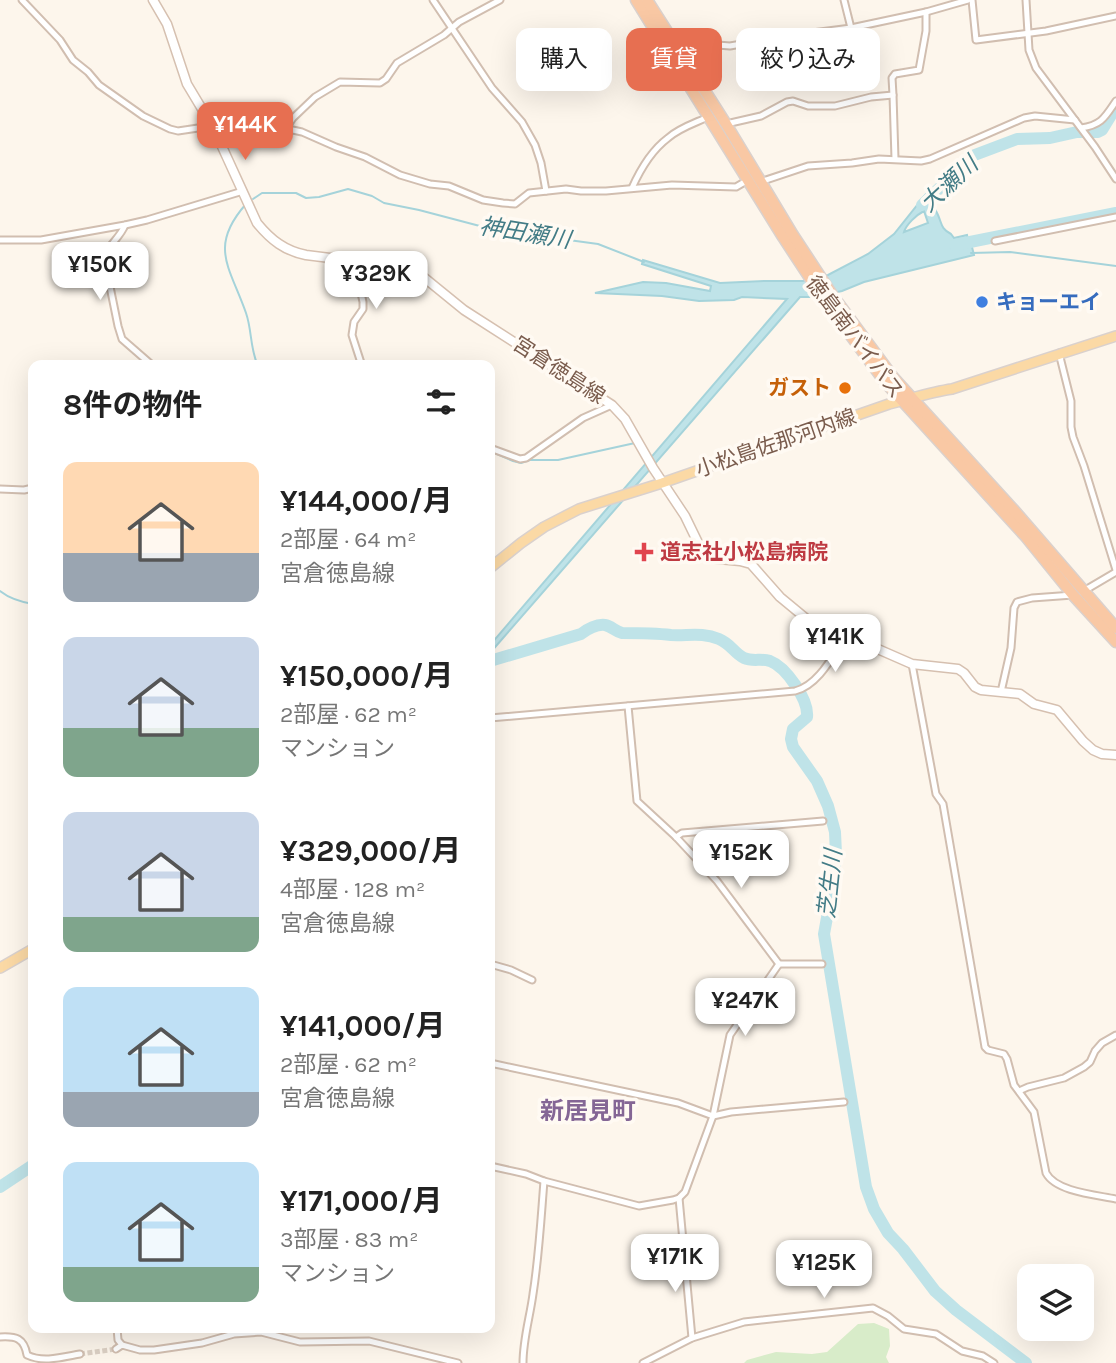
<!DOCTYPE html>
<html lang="ja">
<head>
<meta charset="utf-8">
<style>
	body { margin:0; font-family:Karla,"Noto Sans JP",sans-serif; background:#f6f6f6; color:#222; height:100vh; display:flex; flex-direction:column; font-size:26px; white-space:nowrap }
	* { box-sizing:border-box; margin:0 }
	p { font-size:23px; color:#767676 }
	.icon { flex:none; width:38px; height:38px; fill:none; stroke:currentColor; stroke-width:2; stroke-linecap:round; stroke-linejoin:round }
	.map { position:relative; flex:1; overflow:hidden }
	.drawer { position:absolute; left:28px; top:360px; width:467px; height:973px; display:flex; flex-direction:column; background:#fff; border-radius:14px; box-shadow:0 7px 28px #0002 }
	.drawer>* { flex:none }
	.banner { position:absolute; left:516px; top:28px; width:494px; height:63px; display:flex; gap:14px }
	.tools { position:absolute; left:1017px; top:1264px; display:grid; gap:14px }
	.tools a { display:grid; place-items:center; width:77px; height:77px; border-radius:14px; background:#fff; box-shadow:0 7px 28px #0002; font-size:35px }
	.price { position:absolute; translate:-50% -60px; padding:0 16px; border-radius:14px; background:#fff; color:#222; font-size:23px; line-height:46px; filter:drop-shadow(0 2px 4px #0008) }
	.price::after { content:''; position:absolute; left:50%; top:42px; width:21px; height:16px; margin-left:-10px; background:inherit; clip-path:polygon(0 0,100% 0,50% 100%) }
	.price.current { background:#e76f51; color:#fff }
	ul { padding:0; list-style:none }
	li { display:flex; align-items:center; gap:21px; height:175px; padding:0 35px }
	li span { display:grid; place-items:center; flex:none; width:196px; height:140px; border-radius:14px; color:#555 }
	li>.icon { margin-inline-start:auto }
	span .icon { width:84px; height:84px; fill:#fffc; stroke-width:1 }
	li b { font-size:30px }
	h2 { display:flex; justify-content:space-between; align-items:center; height:84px; padding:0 35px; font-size:30px }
	.pill { padding:0 24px; border-radius:14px; background:#fff; box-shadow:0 7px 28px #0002; font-size:24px; line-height:63px }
	.pill.current { background:#e76f51; color:#fff }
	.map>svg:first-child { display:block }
	.green { fill:#d8ecc9 }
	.water { fill:#bfe3e8; stroke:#a5d3da; stroke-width:2; fill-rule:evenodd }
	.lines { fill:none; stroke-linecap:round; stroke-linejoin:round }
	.stream { stroke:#a5d3da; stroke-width:2 }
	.river { stroke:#bfe3e8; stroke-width:12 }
	.minor-tunnel { stroke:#dcd0c4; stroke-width:5; stroke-dasharray:5 2.5; stroke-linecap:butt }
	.minor-casing { stroke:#d1beb0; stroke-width:9 }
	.secondary-casing { stroke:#d6c0b0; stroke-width:11 }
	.primary-casing { stroke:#dad1cd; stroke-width:12 }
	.trunk-casing { stroke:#dad1cd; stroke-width:13 }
	.minor { stroke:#fff; stroke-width:5 }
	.secondary { stroke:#fff; stroke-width:8 }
	.primary { stroke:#fbd9a5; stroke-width:9 }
	.trunk { stroke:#f9c8a4; stroke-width:10 }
	.shop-dot { fill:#3f7fe0; stroke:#fffaf3; stroke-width:2.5 }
	.food-dot { fill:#e8710a; stroke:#fffaf3; stroke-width:2.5 }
	.health-dot { fill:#e0444e; stroke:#fffaf3; stroke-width:2.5 }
	.labels { text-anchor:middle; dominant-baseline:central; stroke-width:7; stroke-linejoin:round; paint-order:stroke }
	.shop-label { font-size:21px; font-weight:bold; fill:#366cbe; stroke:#fffaf3; text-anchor:start }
	.street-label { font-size:21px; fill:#7a5c4d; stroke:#fffaf3 }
	.food-label { font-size:21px; font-weight:bold; fill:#c56008; stroke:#fffaf3; text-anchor:end }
	.health-label { font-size:21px; font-weight:bold; fill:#be3a42; stroke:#fffaf3; text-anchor:start }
	.water-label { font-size:23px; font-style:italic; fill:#437c86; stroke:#fffaf3 }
	.quarter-label { font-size:24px; font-weight:bold; fill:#846695; stroke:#fffaf3 }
</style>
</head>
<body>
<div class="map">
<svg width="1116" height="1363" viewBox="0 0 1116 1363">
	<rect width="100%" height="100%" fill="#fdf6ec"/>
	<polygon class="green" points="874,1323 889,1329 890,1346 886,1357 889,1363 744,1363 747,1360 776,1352 812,1354 827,1352 858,1324"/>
	<path class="water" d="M930,189L934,193C930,204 934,206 938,215C942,224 941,229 951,234L954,238L967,235L969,245L972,247L974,255L864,282L842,291L814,297H800L490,653V645L787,299L742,297L734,300L699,301L662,296L595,293L643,282L666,283L710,291L711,286L642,264L643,260L720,283L764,281H803L828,275L868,254L894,234ZM924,211L928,223L904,232C906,225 916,215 924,211Z"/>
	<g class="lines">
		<g class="stream">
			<polyline points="253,199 262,193 296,193 306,198 319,197 348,189 372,196 384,203 419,210 495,230 598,244 644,262"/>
			<path d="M246,204C208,247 230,267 246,313C252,330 250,349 258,366"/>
			<polyline points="971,253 1010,252 1116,266"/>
			<polyline points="490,451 513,461 521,463 530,460 558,460 635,443"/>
			<path d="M0,591C10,599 21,602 33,604"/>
		</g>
		<g class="river">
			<polyline points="922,205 954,174 963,163 972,156 1017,139 1050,138 1077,132 1098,132 1102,130 1116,107"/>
			<polyline points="955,245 1116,213"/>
			<path d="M490,661L581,634C587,629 597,624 605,625C611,626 615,631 622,633C638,633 654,633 671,635C688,636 702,632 719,639C731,644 734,653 744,658C753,662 761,658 770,661C786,667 809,700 807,717L793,729L791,739L793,747L817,781L828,806L835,832L836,854L834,879L824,934L866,1187L874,1209L888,1233L903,1249L935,1291L956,1310L1026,1363"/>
			<polyline points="0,1187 33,1165"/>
		</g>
		<polyline class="minor-tunnel" points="80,1354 116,1349"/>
		<g class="minor-casing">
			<g id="minor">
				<polyline points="22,0 60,40 73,60 88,72 99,85 143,116 170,129 178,131 198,128 207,131 214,129 232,117 302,132 336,147 365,157 400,175 430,184 449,186 483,200 503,203 515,204 529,193 566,189 581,191 606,191 672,185 736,187 748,180"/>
				<polyline points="433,0 492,88 522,122 535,145 541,163 546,191"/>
				<polyline points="844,0 851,28"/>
				<polyline points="972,0 976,40 1046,31 1116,16"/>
				<polyline points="1026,0 1029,50 1036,68 1095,147 1116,179"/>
				<polyline points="680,51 691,47 705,44 730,46 781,37 851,28 926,12 968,0"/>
				<polyline points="893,95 892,78 895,74 919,70 926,31 926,12"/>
				<polyline points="726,124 761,116 787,102 793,101 808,106 835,106 871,97 893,95 895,159"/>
				<polyline points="286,128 293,118 315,97 340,82 380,83 386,79 397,63 444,35 459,22 500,0"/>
				<path d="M1081,128C1102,125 1105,117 1116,101"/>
				<polyline points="760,182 808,166 852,163 879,159 921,161 930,159 1024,118 1035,116 1075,120"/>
				<path d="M632,188C640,170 652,150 668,138C679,128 695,123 708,117"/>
				<path d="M125,225C120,238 108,245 104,257L118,326L122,339L153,366"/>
				<polyline points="0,240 41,240 125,225 147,220 243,191"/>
				<polyline points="995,241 1116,217"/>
				<polyline points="354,261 363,302 363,309 354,322 352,335 362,366"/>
				<polyline points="1059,353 1071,401 1071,427 1073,437 1084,466 1116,570"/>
				<polyline points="490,448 520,459 526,458 583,418 612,405"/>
				<polyline points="0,489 24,490 33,488"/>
				<polyline points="1082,592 1116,572"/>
				<path d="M912,664L936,794L943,804L985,1047L988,1050L1004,1054L1007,1059L1014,1085L1034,1112L1046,1173C1056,1192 1097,1195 1116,1199"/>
				<polyline points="1001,692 1011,648 1014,608 1017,602 1032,598 1073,595"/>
				<polyline points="628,706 637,801 676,837 717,881 779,964"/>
				<path d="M490,718L795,691C819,685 833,655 846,636"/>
				<polyline points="676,837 682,833 823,821"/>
				<polyline points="490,964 511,970 532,980"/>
				<polyline points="779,964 822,964"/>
				<polyline points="490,1063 678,1103 713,1116 731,1112 844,1102"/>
				<polyline points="1019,1091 1028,1087 1064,1078 1084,1067 1090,1062 1095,1051 1102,1043 1116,1035"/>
				<polyline points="490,1166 526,1174 544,1181 639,1206 673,1200 679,1198 685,1192 713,1116 730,1035 779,964"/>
				<polyline points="679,1198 692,1338"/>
				<polyline points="117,1328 118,1340 122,1345"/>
				<path d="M0,1337C16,1336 24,1338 27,1355C43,1363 63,1357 80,1354"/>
				<polyline points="116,1349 122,1345 140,1350 154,1350 202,1343 234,1334 261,1332 300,1342 369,1341 458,1363"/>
				<path d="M523,1363C523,1339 530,1317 533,1294C539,1256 541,1218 544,1181"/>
				<polyline points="643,1363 692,1338 744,1322 873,1308 888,1316 904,1329 936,1334 962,1351 983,1356 994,1363"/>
			</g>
		</g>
		<g class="secondary-casing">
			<path id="secondary" d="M153,0L167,24L187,84L214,129L257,223C271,240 285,251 306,255L394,266L421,275L464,310L612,405L625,419L653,468L685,516L702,551L709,558L740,561L751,564L780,597L809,621L832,629L912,664L958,669L964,673L975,687L981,690L1020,694L1034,704L1057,710L1083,741L1093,750L1102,754L1116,755"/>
		</g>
		<g class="primary-casing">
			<g id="primary">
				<path d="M490,568L521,543L544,527L579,509L662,483L889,404C910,399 931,392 952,389L1116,336"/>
				<polyline points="0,968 33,949"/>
			</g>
		</g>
		<g class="trunk-casing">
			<g id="trunk">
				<polyline points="636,0 783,237 823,298 885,382 1026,537 1073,595 1116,642"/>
				<polyline points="647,0 726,124 793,235 833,296 893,377 1013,509 1116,628"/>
			</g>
		</g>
		<use href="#minor" class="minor"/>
		<use href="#secondary" class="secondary"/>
		<use href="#primary" class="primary"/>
		<use href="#trunk" class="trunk"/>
	</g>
	<circle class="shop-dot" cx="982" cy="302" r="7"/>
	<circle class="food-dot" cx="845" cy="388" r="7"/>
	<path class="health-dot" d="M640.5 541.5h7v7h7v7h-7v7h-7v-7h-7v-7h7z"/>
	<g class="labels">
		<g class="shop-label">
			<text x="996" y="302">キョーエイ</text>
		</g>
		<g class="street-label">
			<text transform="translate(855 337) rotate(53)">徳島南バイパス</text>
			<text transform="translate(559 370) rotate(33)">宮倉徳島線</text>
			<text transform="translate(776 443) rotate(-19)">小松島佐那河内線</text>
		</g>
		<g class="food-label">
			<text x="831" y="388">ガスト</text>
		</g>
		<g class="health-label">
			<text x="660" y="552">道志社小松島病院</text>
		</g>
		<g class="water-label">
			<text transform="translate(949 184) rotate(-43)">大瀬川</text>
			<text transform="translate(525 233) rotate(9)">神田瀬川</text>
			<text transform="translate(830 884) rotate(-84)">芝生川</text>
		</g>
		<g class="quarter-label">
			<text x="588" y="1111">新居見町</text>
		</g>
	</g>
</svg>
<div class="tools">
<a><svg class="icon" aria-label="layers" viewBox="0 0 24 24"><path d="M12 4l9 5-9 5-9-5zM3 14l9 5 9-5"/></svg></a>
</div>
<b class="price current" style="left:245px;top:162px">¥144K</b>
<b class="price" style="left:100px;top:302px">¥150K</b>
<b class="price" style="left:376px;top:311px">¥329K</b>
<b class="price" style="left:835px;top:674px">¥141K</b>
<b class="price" style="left:741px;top:890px">¥152K</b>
<b class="price" style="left:745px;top:1038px">¥247K</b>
<b class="price" style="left:675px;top:1294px">¥171K</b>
<b class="price" style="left:824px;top:1300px">¥125K</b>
<div class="banner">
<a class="pill">購入</a>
<a class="pill current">賃貸</a>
<a class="pill">絞り込み</a>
</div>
<section class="drawer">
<h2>8件の物件<svg class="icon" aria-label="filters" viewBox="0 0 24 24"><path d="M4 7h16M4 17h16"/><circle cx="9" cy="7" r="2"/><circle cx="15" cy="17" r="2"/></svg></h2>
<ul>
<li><span style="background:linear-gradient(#ffd9b3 65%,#9aa5b1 0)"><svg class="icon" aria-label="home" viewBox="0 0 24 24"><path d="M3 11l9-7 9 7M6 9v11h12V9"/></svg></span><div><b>¥144,000/月</b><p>2部屋 · 64 m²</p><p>宮倉徳島線</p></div></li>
<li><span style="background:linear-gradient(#c9d6e8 65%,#7fa58c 0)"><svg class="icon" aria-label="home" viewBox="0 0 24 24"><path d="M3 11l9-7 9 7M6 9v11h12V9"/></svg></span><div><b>¥150,000/月</b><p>2部屋 · 62 m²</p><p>マンション</p></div></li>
<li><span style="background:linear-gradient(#c9d6e8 75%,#7fa58c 0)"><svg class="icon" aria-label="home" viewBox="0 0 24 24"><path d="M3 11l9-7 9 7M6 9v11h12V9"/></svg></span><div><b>¥329,000/月</b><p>4部屋 · 128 m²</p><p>宮倉徳島線</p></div></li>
<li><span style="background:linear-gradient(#bfe0f5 75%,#9aa5b1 0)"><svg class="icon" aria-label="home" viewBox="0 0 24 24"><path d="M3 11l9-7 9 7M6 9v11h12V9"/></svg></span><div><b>¥141,000/月</b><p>2部屋 · 62 m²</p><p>宮倉徳島線</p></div></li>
<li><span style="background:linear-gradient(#bfe0f5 75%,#7fa58c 0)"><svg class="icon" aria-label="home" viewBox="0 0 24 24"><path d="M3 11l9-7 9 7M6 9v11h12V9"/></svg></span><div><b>¥171,000/月</b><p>3部屋 · 83 m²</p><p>マンション</p></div></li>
</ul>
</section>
</div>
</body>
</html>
